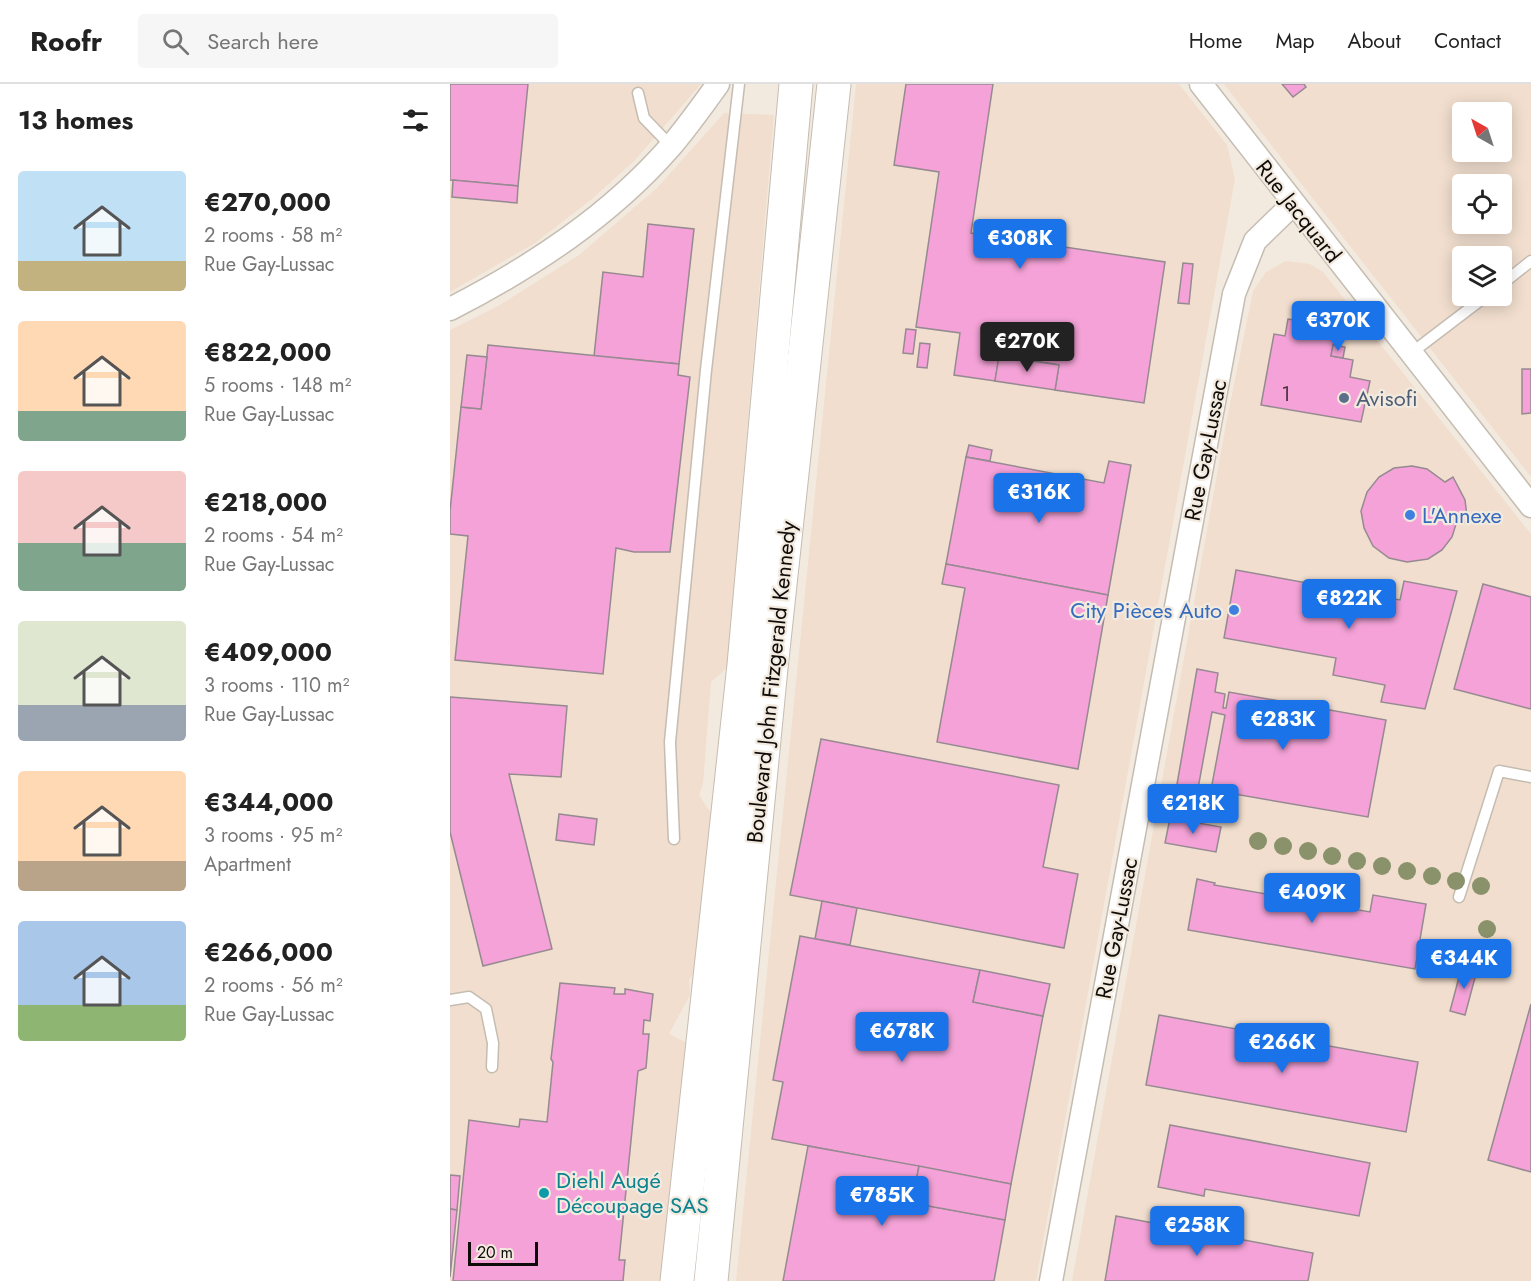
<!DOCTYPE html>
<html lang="en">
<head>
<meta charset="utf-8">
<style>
	body { margin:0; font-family:Jost,sans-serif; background:#f6f6f6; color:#222; height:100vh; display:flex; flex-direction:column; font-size:22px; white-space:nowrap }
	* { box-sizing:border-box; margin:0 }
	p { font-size:20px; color:#767676 }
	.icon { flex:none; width:33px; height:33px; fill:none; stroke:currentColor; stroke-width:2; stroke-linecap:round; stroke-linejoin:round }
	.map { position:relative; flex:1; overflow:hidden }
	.details { display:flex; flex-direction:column; background:#fff; width:450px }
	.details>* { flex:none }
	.needle { width:39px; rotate:321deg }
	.fabs { position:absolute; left:1002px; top:18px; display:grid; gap:12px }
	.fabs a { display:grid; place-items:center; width:60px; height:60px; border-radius:6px; background:#fff; box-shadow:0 3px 15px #0003; font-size:30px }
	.scale { position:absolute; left:18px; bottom:15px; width:70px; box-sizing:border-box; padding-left:6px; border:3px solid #0e0b08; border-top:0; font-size:16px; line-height:21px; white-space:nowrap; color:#0e0b08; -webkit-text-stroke:4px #f3eadf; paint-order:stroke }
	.price { position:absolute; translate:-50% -51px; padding:0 14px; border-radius:6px; background:#1a73e8; color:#fff; font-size:20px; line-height:39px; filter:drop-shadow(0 2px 3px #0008) }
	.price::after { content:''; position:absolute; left:50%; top:36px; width:18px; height:14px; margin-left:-9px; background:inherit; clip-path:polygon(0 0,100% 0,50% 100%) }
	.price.active { background:#222; color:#fff }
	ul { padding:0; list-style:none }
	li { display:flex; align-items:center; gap:18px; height:150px; padding:0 18px }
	li span { display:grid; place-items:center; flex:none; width:168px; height:120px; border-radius:6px; color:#555 }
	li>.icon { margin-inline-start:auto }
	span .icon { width:72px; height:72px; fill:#fffc; stroke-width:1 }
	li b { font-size:26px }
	h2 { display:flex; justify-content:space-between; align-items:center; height:72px; padding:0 18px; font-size:26px }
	header { display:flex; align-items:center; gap:36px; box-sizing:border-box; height:84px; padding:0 30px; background:#fff; border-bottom:2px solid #e0e0e0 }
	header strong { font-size:28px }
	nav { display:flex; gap:33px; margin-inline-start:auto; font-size:21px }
	.search { width:420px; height:54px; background:#f6f6f6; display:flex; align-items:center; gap:15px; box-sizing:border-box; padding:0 21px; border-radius:6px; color:#767676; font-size:22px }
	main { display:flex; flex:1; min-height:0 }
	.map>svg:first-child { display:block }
	.industrial { fill:#f1dece; fill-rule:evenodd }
	.building { fill:#f4a2d7; stroke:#968a91; stroke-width:1.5 }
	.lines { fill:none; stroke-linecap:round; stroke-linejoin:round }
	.lane-casing { stroke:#c5bcb2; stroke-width:13 }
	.street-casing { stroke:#c5bcb2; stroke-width:25 }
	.primary-casing { stroke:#c5bcb2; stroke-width:35 }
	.lane { stroke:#fff; stroke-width:10 }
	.street { stroke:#fff; stroke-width:22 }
	.primary { stroke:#fff; stroke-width:33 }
	.tree { fill:#8a926b }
	.service-dot { fill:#5c6f8a; stroke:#f3eadf; stroke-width:2 }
	.shop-dot { fill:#3f7fe0; stroke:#f3eadf; stroke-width:2 }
	.culture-dot { fill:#0f9aa8; stroke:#f3eadf; stroke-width:2 }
	.labels { text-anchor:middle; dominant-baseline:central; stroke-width:4.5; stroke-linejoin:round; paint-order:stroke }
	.number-label { font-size:20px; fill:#48313c }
	.street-label { font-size:22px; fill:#0e0b08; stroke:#f3eadf }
	.service-label { font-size:22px; fill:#4e5e75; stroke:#f3eadf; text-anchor:start }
	.shop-label { font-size:22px; fill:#366cbe; stroke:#f3eadf; text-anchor:start }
	.culture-label { font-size:22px; fill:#0d838f; stroke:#f3eadf; text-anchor:start }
</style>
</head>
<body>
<header>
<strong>Roofr</strong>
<div class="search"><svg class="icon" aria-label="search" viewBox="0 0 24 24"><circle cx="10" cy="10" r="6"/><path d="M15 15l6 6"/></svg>Search here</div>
<nav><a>Home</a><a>Map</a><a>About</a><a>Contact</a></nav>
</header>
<main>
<section class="details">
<h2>13 homes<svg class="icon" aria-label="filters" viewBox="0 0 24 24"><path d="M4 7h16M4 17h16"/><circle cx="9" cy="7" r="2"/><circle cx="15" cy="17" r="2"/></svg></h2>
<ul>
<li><span style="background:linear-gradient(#bfe0f5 75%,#c2b280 0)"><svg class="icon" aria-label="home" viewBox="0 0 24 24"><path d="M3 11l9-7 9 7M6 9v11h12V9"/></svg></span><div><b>€270,000</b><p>2 rooms · 58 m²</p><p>Rue Gay-Lussac</p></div></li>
<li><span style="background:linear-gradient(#ffd9b3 75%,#7fa58c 0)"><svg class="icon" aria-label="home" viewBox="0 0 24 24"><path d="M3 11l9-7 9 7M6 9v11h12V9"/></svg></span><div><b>€822,000</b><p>5 rooms · 148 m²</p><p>Rue Gay-Lussac</p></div></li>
<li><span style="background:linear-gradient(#f6c9c9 60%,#7fa58c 0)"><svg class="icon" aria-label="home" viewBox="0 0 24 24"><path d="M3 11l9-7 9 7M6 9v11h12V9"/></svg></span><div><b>€218,000</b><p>2 rooms · 54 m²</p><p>Rue Gay-Lussac</p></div></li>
<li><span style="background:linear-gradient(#dfe7d0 70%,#9aa5b1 0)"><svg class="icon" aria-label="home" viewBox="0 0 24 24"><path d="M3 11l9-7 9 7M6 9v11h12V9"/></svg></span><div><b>€409,000</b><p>3 rooms · 110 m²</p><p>Rue Gay-Lussac</p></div></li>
<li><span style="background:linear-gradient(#ffd9b3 75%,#b9a48a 0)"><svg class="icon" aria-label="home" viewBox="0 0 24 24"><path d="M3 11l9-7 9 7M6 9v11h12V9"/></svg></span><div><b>€344,000</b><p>3 rooms · 95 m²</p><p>Apartment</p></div></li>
<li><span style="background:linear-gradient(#a9c7e8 70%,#8fb573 0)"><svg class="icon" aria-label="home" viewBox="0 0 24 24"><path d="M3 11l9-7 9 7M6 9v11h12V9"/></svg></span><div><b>€266,000</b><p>2 rooms · 56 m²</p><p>Rue Gay-Lussac</p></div></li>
</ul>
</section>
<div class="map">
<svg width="1081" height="1197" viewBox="0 0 1081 1197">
	<rect width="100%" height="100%" fill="#f3eadf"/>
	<g class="industrial">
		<polygon points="0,0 251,0 185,76 142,115 85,159 0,208"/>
		<polygon points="406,0 729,0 777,61 785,95 586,1197 286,1197"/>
		<path d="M774,0H1081V393L846,93ZM1012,28H1052V68H1012ZM1012,100H1052V140H1012ZM1012,172H1052V212H1012Z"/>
		<polygon points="274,29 324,31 277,584 261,598 253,700 249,711 261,729 246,886 239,896 240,911 219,950 237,959 213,1197 0,1197 0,246 48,222 129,171 207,104"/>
		<polygon points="836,177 860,180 873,188 1081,450 1081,1197 622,1197 777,335 803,207 816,188"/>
	</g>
	<g class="building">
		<polygon points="0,0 78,0 68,102 0,96"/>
		<polygon points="456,0 543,0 521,149 715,178 694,319 605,306 609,281 549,272 545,297 504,291 510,249 466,243 489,88 444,81"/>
		<polygon points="832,0 854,0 856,3 843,13"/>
		<polygon points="3,96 68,102 67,119 2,113"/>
		<polygon points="198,140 244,145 229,280 144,272 153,188 193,193"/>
		<polygon points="733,179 743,180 739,220 728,219"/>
		<polygon points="838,235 887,244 881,272 903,276 900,293 920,297 911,338 811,321 824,250 835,252"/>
		<polygon points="456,245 466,246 463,270 453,269"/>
		<polygon points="470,259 480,260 477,284 467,283"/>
		<polygon points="38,261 229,280 228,291 240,293 220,468 184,468 166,464 153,590 5,576 18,452 0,450 0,427 11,323 31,325"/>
		<polygon points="883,261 895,263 893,274 881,272"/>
		<polygon points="17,271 37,273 31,325 11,323"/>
		<polygon points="549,272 609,281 605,306 545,297"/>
		<polygon points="1072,285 1081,285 1081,329 1072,330"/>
		<polygon points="519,361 542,366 540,377 516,373"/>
		<polygon points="516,373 654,399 659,377 681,381 658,511 496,480"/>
		<polygon points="962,382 977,385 995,398 1003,393 1015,416 1017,432 1017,439 1007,437 1002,453 992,466 978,475 957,478 939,474 923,462 914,444 911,427 917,408 929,393 944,384"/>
		<polygon points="496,480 658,511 628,685 487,658 515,504 492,500"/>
		<polygon points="786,486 950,516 954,497 1007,507 975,625 931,618 935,601 883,591 886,574 774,554"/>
		<polygon points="1033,500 1081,513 1081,625 1004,605"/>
		<polygon points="747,585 768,589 765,608 775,610 773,624 776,624 779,608 936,636 918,733 761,706 775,631 762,628 747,710 726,706"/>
		<polygon points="0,613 117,622 111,693 59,690 102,865 33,882 0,748"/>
		<polygon points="371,655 609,701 593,783 628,790 614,864 340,811"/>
		<polygon points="721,724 737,727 735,737 720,734"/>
		<polygon points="109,730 147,735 144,761 106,756"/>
		<polygon points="720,734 771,743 766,768 715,759"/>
		<polygon points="747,795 765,799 764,801 920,828 923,811 976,820 965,885 738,846"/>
		<polygon points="372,817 407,824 400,861 365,855"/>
		<polygon points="350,852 530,886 523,918 593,932 561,1100 322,1055 333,998 323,996"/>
		<polygon points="1012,882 1027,886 1015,931 1000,927"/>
		<polygon points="530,886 600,900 593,932 523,918"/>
		<polygon points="110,899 165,904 164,910 175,910 175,905 203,910 200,937 194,936 193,950 199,950 196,984 188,987 169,1176 175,1176 173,1197 3,1197 19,1036 69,1043 70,1035 97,1038 103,978 101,975"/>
		<polygon points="1081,920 1081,1088 1038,1076"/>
		<polygon points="709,931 968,978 956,1048 696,1001"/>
		<polygon points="720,1041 920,1079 909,1132 755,1105 754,1112 708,1103"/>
		<polygon points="358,1062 469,1082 462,1119 555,1136 544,1197 333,1197"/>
		<polygon points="469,1082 561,1100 555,1136 462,1119"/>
		<polygon points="0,1091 10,1092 7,1126 0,1125"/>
		<polygon points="0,1125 7,1126 0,1193"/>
		<polygon points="666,1132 863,1169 858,1197 655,1197"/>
	</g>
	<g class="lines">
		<g class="lane-casing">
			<g id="lane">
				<polyline points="188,9 194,34 221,62"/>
				<polyline points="1052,200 1081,177"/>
				<polyline points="960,270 1036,212"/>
				<polyline points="224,755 220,658 256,286 289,0"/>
				<polyline points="1009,813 1049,687 1081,693"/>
				<polyline points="0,916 19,913 36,925 43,959 42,983"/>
			</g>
		</g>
		<g class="street-casing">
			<g id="street">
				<polyline points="751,0 1081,422"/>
				<path d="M0,225C82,183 160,132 221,62C238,42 253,21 268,0"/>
				<polyline points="601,1197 784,210 805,157 843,120"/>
			</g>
		</g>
		<g class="primary-casing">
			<g id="primary">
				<polyline points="227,1197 294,581 346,0"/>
				<polyline points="261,1197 321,584 384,0"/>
			</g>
		</g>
		<use href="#lane" class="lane"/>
		<use href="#street" class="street"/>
		<use href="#primary" class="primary"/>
	</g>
	<g class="tree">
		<circle cx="808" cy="757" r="9"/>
		<circle cx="833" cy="762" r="9"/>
		<circle cx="858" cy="767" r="9"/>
		<circle cx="882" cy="772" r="9"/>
		<circle cx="907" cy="777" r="9"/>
		<circle cx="932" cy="782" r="9"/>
		<circle cx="957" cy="787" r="9"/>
		<circle cx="982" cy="792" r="9"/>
		<circle cx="1006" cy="797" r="9"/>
		<circle cx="1031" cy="802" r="9"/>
		<circle cx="1037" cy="845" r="9"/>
		<circle cx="1027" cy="867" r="9"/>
	</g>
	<circle class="service-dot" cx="894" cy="314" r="6"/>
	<g class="shop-dot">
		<circle cx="960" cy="431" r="6"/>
		<circle cx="784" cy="526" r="6"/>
	</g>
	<circle class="culture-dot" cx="94" cy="1109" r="6"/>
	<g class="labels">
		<g class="number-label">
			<text x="836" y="310">1</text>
		</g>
		<g class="street-label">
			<text transform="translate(849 127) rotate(52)">Rue Jacquard</text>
			<text transform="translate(755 366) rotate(-79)">Rue Gay-Lussac</text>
			<text transform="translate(321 598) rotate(-84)">Boulevard John Fitzgerald Kennedy</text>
			<text transform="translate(666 844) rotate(-79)">Rue Gay-Lussac</text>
		</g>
		<g class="service-label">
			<text x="906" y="314">Avisofi</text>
		</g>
		<g class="shop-label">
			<text x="972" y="431">L'Annexe</text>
			<text x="772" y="526" text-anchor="end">City Pièces Auto</text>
		</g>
		<g class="culture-label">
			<text x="106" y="1096">Diehl Augé<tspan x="106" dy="25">Découpage SAS</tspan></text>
		</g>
	</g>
</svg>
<div class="fabs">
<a><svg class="needle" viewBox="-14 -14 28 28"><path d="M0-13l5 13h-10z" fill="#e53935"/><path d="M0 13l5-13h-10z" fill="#767676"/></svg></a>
<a><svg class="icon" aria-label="locate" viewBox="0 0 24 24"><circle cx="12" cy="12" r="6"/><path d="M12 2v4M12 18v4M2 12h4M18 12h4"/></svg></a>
<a><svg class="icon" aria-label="layers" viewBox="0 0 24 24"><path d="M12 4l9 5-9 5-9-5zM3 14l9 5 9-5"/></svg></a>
</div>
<div class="scale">20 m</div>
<b class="price" style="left:570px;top:186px">€308K</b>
<b class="price" style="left:888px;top:268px">€370K</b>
<b class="price active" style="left:577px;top:289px">€270K</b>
<b class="price" style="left:589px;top:440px">€316K</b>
<b class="price" style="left:899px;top:546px">€822K</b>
<b class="price" style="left:833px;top:667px">€283K</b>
<b class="price" style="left:743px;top:751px">€218K</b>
<b class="price" style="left:862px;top:840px">€409K</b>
<b class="price" style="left:1014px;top:906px">€344K</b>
<b class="price" style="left:452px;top:979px">€678K</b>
<b class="price" style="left:832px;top:990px">€266K</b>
<b class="price" style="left:432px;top:1143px">€785K</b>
<b class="price" style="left:747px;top:1173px">€258K</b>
</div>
</main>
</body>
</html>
